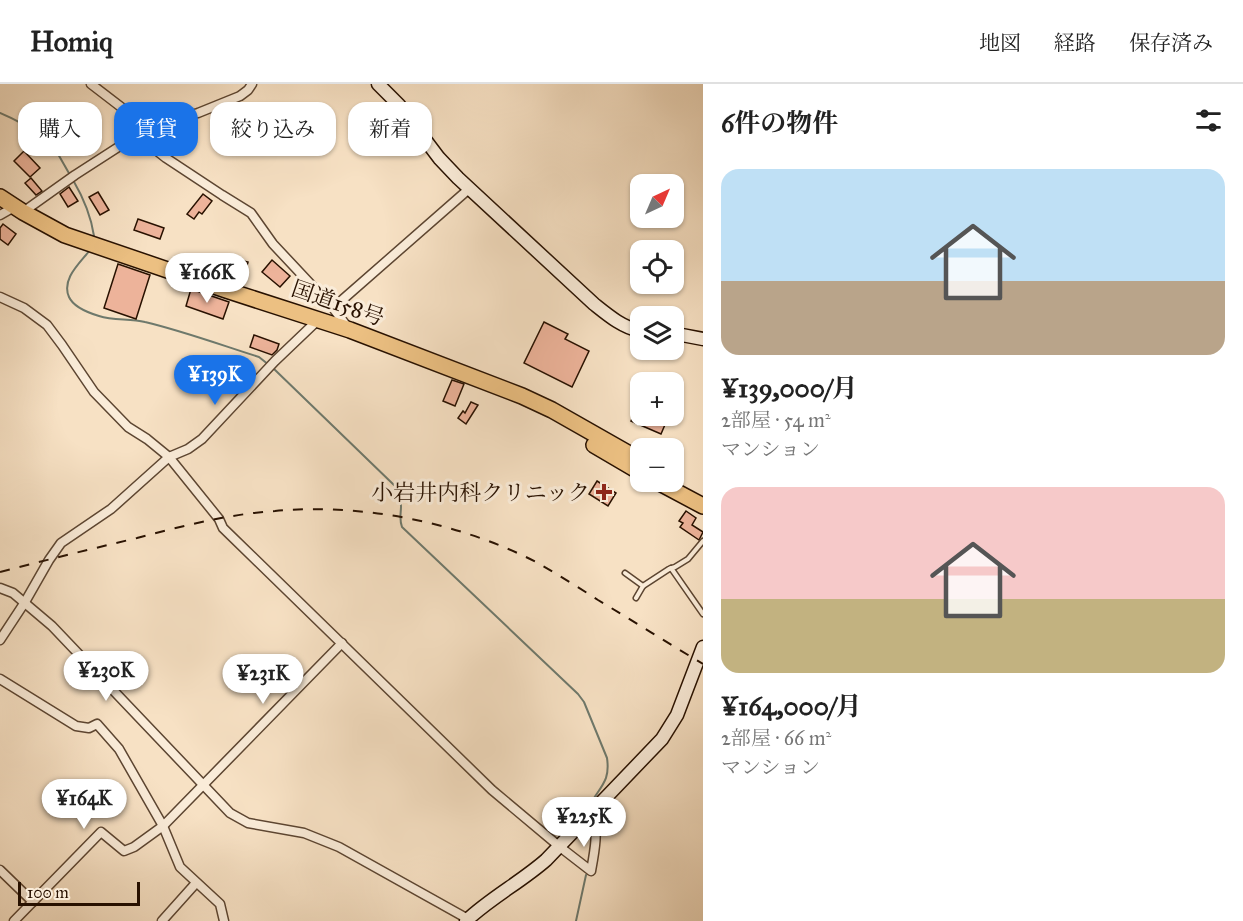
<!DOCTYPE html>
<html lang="ja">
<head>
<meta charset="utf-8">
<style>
	body { margin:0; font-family:"IM FELL Great Primer","Noto Serif JP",serif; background:#f6f6f6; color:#222; height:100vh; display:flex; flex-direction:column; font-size:22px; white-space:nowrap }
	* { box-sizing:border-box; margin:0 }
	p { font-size:20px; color:#767676 }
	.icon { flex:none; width:33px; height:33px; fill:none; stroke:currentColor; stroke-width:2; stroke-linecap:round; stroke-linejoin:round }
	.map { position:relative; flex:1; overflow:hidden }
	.drawer { display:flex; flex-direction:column; background:#fff; width:540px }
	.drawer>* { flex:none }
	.banner { position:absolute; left:18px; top:18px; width:570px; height:54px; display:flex; gap:12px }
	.needle { width:39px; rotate:44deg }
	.fabs { position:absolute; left:630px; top:90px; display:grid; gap:12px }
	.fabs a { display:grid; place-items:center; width:54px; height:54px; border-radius:12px; background:#fff; box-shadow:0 2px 4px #0004; font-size:30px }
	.scale { position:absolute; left:18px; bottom:15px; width:122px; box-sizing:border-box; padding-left:6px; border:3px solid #281100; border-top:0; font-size:16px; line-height:21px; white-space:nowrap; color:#281100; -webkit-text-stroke:4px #faecd9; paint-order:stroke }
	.price { position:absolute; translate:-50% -51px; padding:0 14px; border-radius:21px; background:#fff; color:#222; font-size:20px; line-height:39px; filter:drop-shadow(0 2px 3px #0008) }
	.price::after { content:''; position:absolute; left:50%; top:36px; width:18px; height:14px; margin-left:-9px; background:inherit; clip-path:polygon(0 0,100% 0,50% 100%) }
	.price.on { background:#1a73e8; color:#fff }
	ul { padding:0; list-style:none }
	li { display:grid; align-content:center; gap:12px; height:318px; padding:0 18px }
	li span { display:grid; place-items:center; height:186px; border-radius:18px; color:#555 }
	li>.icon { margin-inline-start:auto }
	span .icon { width:108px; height:108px; fill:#fffc; stroke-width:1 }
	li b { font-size:26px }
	h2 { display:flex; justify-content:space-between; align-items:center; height:72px; padding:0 18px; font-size:26px }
	.chip { padding:0 21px; border-radius:18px; background:#fff; box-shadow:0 2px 4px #0004; font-size:21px; line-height:54px }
	.chip.on { background:#1a73e8; color:#fff }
	header { display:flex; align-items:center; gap:36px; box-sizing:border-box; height:84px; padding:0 30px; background:#fff; border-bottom:2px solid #e0e0e0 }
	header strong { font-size:28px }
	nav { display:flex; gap:33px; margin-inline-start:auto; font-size:21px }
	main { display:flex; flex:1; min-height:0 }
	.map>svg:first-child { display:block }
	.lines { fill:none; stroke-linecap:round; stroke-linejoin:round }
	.stream { stroke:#6e796c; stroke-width:2 }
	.building { fill:#edb39a; stroke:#281100; stroke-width:1.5 }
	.lane-casing { stroke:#5c4531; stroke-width:7 }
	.street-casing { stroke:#5c4531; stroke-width:11 }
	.secondary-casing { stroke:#281100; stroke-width:15 }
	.highway-casing { stroke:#281100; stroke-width:18 }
	.lane { stroke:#faecd9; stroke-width:4 }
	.street { stroke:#faecd9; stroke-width:8 }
	.secondary { stroke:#faecd9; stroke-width:12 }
	.highway { stroke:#ecc082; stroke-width:15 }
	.rail { stroke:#281100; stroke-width:2; stroke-dasharray:10 10; stroke-linecap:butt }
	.poi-dot { fill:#8f2418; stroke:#faecd9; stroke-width:2 }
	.labels { text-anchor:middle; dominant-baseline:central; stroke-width:6; stroke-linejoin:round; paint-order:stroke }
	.street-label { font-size:22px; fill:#281100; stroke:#faecd9 }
	.poi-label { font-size:22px; fill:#281100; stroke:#faecd9; text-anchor:end }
</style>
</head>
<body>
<header>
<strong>Homiq</strong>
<nav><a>地図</a><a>経路</a><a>保存済み</a></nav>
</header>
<main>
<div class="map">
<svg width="703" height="837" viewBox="0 0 703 837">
	<rect width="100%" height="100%" fill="#f7e1c4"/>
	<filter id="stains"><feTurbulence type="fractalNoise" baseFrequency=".00333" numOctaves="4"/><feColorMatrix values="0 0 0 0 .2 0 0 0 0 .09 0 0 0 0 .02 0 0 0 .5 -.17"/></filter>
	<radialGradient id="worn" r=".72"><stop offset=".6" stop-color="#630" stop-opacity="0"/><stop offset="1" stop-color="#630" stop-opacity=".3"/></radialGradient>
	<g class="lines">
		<g class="stream">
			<path d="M0,29C21,38 44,50 58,70C62,77 66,84 70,91"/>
			<path d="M73,96C83,113 91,132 94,152"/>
			<path d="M90,166C80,179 61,195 69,213C74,224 89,229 99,232C114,237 130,234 145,238C183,247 221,261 259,273L269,281"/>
			<path d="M273,284L395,402C398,409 401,414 401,422C401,430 399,435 402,443L578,610L584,618L607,674C610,695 603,700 592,717"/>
			<polyline points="576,837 586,791"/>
		</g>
	</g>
	<g class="building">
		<polygon points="24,67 40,84 30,93 14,77"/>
		<polygon points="31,94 42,107 36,111 25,99"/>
		<polygon points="69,103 78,117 68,123 60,110"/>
		<polygon points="98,108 109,126 100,131 89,113"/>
		<polygon points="203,110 212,117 202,130 199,128 194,135 187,130"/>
		<polygon points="138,135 164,144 160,155 134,146"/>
		<polygon points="3,140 16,150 8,161 0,155 0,144"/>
		<polygon points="222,172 248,178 244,192 219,186"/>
		<polygon points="272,176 290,192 280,203 262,188"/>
		<polygon points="118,180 150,191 136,235 104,224"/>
		<polygon points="191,205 229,218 223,235 186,222"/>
		<polygon points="544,238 568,250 565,255 589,267 572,303 524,279"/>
		<polygon points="254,251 279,260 277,266 272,271 250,263"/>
		<polygon points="452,296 464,300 455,322 443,317"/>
		<polygon points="640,315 640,332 657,332 667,336 661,350 631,337"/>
		<polygon points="471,318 478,321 466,340 458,334 463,327 465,329"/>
		<polygon points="597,397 616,409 608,422 589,410"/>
		<polygon points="686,427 696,434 692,441 703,448 699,456 680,443 683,439 679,437"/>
	</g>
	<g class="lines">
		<g class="lane-casing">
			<g id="lane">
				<polyline points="671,484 703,530"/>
				<polyline points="625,489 643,502"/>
				<polyline points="636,514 643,502 669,485 675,483 688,475 703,457"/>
			</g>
		</g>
		<g class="street-casing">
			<g id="street">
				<polyline points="91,0 147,43"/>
				<polyline points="137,51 166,74 222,111 251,129 273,160 333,224 349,245"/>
				<polyline points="23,128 75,91 137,51 147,43 198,29 240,12 248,6 252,0"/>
				<polyline points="0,131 14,123"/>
				<path d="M0,213L24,224L47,241L62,261L94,308L128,343L147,355L169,373L219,435L223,444L492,706L560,763L591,787C595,765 598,750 593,728"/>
				<polyline points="333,224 470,104"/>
				<polyline points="0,504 13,509 52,542 230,729 248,739 304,749 339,763 468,835 470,837"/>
				<polyline points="0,556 25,518 49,476 61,459 111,425 169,373 188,365 202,355 275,277 319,235"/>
				<polyline points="0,595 76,642 89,644 97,640 119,665 163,742 180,783 220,820 224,837"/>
				<polyline points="0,786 33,818"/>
				<polyline points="14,837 101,748 124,767 134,763 163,742 342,559"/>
				<polyline points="162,837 196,799"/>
			</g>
		</g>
		<g class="secondary-casing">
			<g id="secondary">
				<path d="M378,0L399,21L439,74L458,94L594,220C609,232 622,243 640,247"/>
				<polyline points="674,251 682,251 703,255"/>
				<path d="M466,837C490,814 521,798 546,776L662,655L677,631L703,563"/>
			</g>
		</g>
		<g class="highway-casing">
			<g id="highway">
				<polyline points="0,113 23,128 65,151 226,206 350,246 522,312 552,326 640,376"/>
				<polyline points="594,361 640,388"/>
				<polyline points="658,398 703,422"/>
			</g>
		</g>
		<use href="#lane" class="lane"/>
		<use href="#street" class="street"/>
		<use href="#secondary" class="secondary"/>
		<use href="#highway" class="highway"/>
		<path class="rail" d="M0,488C46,476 91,465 137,454C182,442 229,430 275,427C362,419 458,438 536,478C557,490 578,503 598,516C633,537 668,559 703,580"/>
	</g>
	<path class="poi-dot" d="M601 399h6v6h6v6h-6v6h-6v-6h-6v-6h6z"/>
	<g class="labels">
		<g class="street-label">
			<text transform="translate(338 219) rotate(19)">国道158号</text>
		</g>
		<g class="poi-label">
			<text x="590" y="408">小岩井内科クリニック</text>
		</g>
	</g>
	<rect width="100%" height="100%" filter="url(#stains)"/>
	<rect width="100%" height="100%" fill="url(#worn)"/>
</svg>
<div class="fabs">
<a><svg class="needle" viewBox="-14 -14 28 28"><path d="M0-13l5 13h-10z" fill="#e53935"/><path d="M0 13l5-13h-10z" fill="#767676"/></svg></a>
<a><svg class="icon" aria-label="locate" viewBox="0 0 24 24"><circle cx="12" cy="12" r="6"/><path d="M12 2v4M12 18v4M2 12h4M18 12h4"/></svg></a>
<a><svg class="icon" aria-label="layers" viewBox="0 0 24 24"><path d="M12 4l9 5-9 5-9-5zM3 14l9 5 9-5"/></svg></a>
<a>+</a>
<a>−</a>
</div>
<div class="scale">100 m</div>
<b class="price" style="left:207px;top:220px">¥166K</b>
<b class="price on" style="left:215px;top:322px">¥139K</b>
<b class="price" style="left:106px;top:618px">¥230K</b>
<b class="price" style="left:263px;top:621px">¥231K</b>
<b class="price" style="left:84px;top:746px">¥164K</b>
<b class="price" style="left:584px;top:764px">¥225K</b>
<div class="banner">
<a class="chip">購入</a>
<a class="chip on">賃貸</a>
<a class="chip">絞り込み</a>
<a class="chip">新着</a>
</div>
</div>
<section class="drawer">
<h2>6件の物件<svg class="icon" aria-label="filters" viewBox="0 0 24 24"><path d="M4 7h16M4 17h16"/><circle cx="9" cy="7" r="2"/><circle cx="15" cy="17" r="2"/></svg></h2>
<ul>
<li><span style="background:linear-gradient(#bfe0f5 60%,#b9a48a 0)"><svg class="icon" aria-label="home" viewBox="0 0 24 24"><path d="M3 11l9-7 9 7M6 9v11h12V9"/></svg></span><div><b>¥139,000/月</b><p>2部屋 · 54 m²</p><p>マンション</p></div></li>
<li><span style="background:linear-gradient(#f6c9c9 60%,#c2b280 0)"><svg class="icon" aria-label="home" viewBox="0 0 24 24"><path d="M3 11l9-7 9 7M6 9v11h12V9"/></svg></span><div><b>¥164,000/月</b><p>2部屋 · 66 m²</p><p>マンション</p></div></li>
</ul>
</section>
</main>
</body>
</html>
